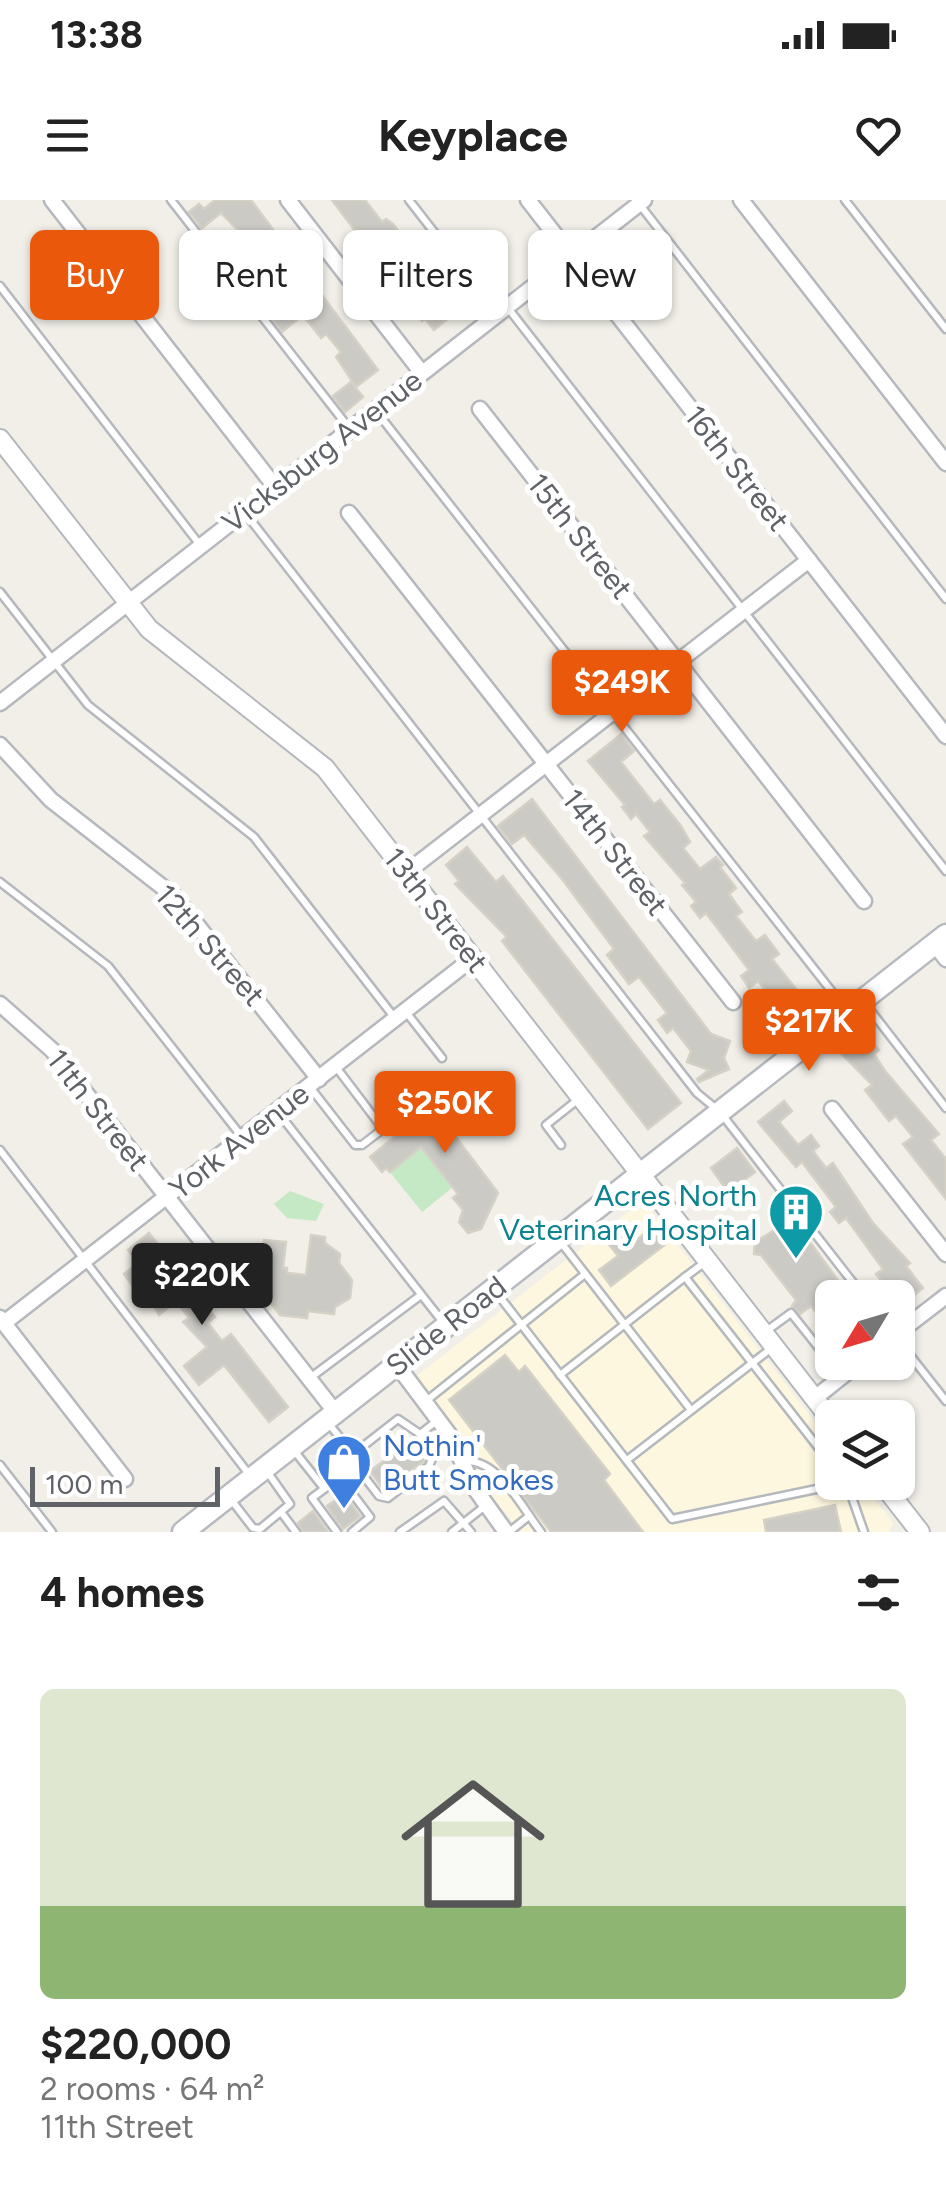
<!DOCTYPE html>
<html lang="en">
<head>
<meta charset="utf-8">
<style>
	body { margin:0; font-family:Figtree,sans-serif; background:#f6f6f6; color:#222; height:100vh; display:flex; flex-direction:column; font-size:38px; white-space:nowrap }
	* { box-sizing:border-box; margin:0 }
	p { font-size:32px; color:#767676 }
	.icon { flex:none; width:55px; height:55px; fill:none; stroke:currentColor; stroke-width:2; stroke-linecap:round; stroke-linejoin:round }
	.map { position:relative; height:1332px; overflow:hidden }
	.panel { display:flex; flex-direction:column; background:#fff; flex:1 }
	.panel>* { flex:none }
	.hud { position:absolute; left:30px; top:30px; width:888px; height:90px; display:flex; gap:20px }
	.needle { width:65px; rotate:232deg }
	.buttons { position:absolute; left:815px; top:1080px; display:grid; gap:20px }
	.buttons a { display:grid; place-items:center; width:100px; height:100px; border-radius:15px; background:#fff; box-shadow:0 2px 8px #0004; font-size:50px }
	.scale { position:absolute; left:30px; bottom:25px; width:190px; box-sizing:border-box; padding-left:10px; border:5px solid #5f6368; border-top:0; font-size:28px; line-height:35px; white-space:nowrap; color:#5f6368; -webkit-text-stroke:8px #fff; paint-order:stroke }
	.price { position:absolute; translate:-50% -85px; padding:0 22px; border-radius:10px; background:#ea580c; color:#fff; font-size:32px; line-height:65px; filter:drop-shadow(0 2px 5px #0008) }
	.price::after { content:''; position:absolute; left:50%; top:60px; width:30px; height:22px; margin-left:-15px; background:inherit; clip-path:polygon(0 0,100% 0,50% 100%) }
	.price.on { background:#222; color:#fff }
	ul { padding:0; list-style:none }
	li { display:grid; align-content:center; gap:20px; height:530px; padding:0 40px }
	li+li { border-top:2px solid #e0e0e0 }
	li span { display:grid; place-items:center; height:310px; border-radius:15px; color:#555 }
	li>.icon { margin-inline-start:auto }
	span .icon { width:180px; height:180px; fill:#fffc; stroke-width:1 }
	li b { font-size:42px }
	h2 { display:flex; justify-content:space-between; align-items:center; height:120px; padding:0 40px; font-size:42px }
	.pill { padding:0 35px; border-radius:15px; background:#fff; box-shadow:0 2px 8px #0004; font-size:35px; line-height:90px }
	.pill.on { background:#ea580c; color:#fff }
	.status { display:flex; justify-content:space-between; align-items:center; height:70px; padding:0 50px; background:#fff; direction:ltr }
	.status svg { height:28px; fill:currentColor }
	header { display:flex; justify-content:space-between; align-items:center; height:130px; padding:0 40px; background:#fff; font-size:45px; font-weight:700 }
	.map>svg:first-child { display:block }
	.commercial { fill:#fef7e0 }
	.green { fill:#c5e8c5 }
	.building { fill:#cccac5; stroke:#d6d1c6; stroke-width:2.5 }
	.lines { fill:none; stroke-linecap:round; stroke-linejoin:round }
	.service-casing { stroke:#b5b8bc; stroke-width:11 }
	.minor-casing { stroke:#b5b8bc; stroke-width:19 }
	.tertiary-casing { stroke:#b5b8bc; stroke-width:22 }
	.secondary-casing { stroke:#b6babf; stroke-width:25 }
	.service { stroke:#fff; stroke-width:6 }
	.minor { stroke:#fff; stroke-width:14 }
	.tertiary { stroke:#fff; stroke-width:18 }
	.secondary { stroke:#fff; stroke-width:20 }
	.labels { text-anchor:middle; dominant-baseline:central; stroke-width:10; stroke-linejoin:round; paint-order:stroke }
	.street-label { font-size:30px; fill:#5f6368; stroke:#fff }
	.culture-label { font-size:30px; fill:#0d838f; stroke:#fff; text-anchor:end }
	.shop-label { font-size:30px; fill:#366cbe; stroke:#fff; text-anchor:start }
</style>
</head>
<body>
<div class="status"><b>13:38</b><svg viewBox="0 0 49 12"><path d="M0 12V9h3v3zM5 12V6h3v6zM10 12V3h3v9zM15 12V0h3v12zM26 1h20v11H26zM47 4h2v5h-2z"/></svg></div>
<header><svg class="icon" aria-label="menu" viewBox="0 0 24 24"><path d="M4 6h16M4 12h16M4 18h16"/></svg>Keyplace<svg class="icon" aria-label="heart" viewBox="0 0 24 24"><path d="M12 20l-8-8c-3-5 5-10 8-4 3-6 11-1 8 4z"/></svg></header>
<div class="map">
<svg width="946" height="1332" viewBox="0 0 946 1332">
	<rect width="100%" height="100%" fill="#f1efe8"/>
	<polygon class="commercial" points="632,1009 650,1009 832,1244 832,1282 862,1283 893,1323 889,1332 521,1332 477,1278 456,1230 415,1177"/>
	<g class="green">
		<polygon points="421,947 453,987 422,1012 390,972"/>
		<polygon points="290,991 324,1004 316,1021 287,1018 274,1004"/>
	</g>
	<g class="building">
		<polygon points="215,0 251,0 378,170 356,187 336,157 341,152 326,134 321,138 303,115 282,132 263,105 278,92 274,87 278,84 255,48 221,13 202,28 189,12 199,4 204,9"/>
		<polygon points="332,0 365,0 382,22 386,19 393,24 445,94 438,100 451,116 434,130 425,119 422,121 383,57 364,33 359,36"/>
		<polygon points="351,182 363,197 345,212 333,196"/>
		<polygon points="621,534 634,551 621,562 654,604 660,600 681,626 690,642 683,648 700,669 716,657 723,665 720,667 736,688 729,694 742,712 736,716 756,741 765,735 779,754 772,759 809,805 781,829 768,812 777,805 758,781 749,788 741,776 749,770 706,713 700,718 691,706 696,702 682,685 685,683 644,636 650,632 636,614 631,619 622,607 625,605 588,561"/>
		<polygon points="532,599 711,834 730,841 724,858 729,869 699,882 697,879 709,870 687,862 691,851 673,828 667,833 658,820 667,813 639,777 629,784 607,755 614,749 562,679 524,635 512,644 498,626"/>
		<polygon points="467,647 496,682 503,676 681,903 648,929 502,741 507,737 455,684 459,681 446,665"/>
		<polygon points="865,832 879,850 874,854 885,871 939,934 931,940 946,959 946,999 903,944 913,937 896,916 889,921 865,890 872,885 840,852"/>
		<polygon points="456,886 478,912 452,932 498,993 481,1029 468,1033 459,1022 463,1010 453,998 458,994 421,947 390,972 386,968 382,972 370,957"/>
		<polygon points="784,901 792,911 779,922 798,945 811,935 819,946 813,951 826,968 833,963 873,1023 910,1063 906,1066 923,1088 908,1100 900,1090 893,1095 876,1074 883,1069 846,1018 839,1023 830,1012 836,1007 802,962 796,967 758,922"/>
		<polygon points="737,948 755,972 728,992 711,968"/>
		<polygon points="793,1019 851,1098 832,1098 832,1132 811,1106 800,1114 792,1106 796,1100 761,1055 754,1054 755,1042"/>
		<polygon points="620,1024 634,1042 654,1026 667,1043 611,1086 599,1070 618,1056 603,1037"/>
		<polygon points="149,1033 215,1117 208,1123 222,1141 231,1134 288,1207 269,1222 224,1165 199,1185 184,1166 207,1147 183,1122 189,1118 176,1101 159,1115 150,1099 162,1090 148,1072 132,1085 124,1074 138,1063 128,1050"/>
		<polygon points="311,1035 325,1037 325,1043 340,1054 339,1063 352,1080 350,1098 335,1107 334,1114 308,1111 307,1118 280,1115 259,1087 264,1040 286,1042 283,1068 287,1068 287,1073 306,1075"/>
		<polygon points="505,1155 519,1172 525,1166 610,1274 604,1280 643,1332 551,1332 449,1200"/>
		<polygon points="412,1240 424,1261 384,1290 370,1271"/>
		<polygon points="344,1294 360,1316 343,1329 327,1306"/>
		<polygon points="835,1305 841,1332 766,1332 764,1320"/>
		<polygon points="313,1311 328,1332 303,1332 298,1323"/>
	</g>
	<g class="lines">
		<g class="service-casing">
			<g id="service">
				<polyline points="171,0 349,228"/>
				<polyline points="409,0 497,113"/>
				<polyline points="845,0 946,129"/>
				<polyline points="640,5 946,399"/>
				<polyline points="0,86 200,345"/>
				<polyline points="508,108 946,671"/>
				<polyline points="376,211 844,807"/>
				<polyline points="246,314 697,893 720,912 865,1098"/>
				<polyline points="0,392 88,505 254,637 394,817"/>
				<polyline points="0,682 108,766 242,937"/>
				<polyline points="864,802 946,908"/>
				<polyline points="406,812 442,858"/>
				<polyline points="310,887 355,945 362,945 379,932 380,925 336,867"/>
				<polyline points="277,911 442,1121"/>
				<polyline points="561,945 546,925 580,898"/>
				<polyline points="0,950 248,1273"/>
				<polyline points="559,1040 691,1210"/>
				<polyline points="685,1077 704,1063"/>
				<polyline points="496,1092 672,1319 850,1282"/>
				<polyline points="765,1132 791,1113 841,1176"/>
				<polyline points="898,1140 946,1201"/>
				<polyline points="560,1175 685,1077 832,1265"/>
				<polyline points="310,1178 421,1095"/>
				<polyline points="426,1201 585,1074"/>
				<polyline points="329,1224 353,1254"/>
				<polyline points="420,1234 432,1259 429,1266 388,1298 379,1296 352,1261 353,1254 398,1219 420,1234 438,1220"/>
				<polyline points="292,1248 323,1287"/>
				<polyline points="627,1260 773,1147"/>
				<path d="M465,1261C499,1259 522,1308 541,1332"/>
				<polyline points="0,1265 52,1332"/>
				<polyline points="847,1283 864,1332"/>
				<polyline points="229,1297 253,1328 260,1329 290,1304 266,1270"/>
				<polyline points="281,1312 296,1332"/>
				<polyline points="337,1332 312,1298 340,1277 370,1317 352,1332"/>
				<polyline points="400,1332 444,1301 471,1332"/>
				<polyline points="452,1332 485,1306"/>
				<polyline points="509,1332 529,1316"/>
			</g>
		</g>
		<g class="minor-casing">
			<g id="minor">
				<polyline points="52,0 276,288"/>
				<polyline points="288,0 422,173"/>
				<polyline points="528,0 946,536"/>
				<polyline points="741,0 946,263"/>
				<polyline points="480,209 864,701"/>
				<polyline points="349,313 733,802"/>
				<polyline points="0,503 644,0"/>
				<polyline points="0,545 51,600 174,696 319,879"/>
				<polyline points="407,672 809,360"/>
				<polyline points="935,744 946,759"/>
				<polyline points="0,804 52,850 336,1213"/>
				<polyline points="832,909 946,1054"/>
				<polyline points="0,1118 125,1279"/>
				<polyline points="4,1123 473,758"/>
				<polyline points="898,1133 946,1096"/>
				<polyline points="397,1165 451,1237 473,1286 506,1332"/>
				<polyline points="815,1198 860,1162"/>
			</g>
		</g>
		<g class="tertiary-casing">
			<g id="tertiary">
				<polyline points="0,239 149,429 325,568 832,1221"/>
				<polyline points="881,1282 920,1332"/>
			</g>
		</g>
		<g class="secondary-casing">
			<polyline id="secondary" points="183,1332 946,735"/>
		</g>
		<use href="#service" class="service"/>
		<use href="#minor" class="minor"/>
		<use href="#tertiary" class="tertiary"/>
		<use href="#secondary" class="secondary"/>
	</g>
	<defs>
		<g id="building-pin" transform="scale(2.875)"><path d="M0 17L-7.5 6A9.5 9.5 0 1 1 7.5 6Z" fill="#0f9aa8" stroke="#fff"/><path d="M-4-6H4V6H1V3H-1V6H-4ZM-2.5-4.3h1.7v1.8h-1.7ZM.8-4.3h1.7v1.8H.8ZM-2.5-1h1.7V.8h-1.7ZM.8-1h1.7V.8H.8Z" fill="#fff"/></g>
		<g id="shop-pin" transform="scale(2.875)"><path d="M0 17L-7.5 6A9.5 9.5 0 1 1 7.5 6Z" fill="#3f7fe0" stroke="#fff"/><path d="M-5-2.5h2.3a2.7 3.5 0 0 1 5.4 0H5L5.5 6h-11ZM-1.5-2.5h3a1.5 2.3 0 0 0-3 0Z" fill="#fff"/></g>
	</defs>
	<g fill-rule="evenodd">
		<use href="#building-pin" x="796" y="1012"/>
		<use href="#shop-pin" x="344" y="1262"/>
	</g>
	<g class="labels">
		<g class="street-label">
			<text transform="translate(322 251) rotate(-38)">Vicksburg Avenue</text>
			<text transform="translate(737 268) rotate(52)">16th Street</text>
			<text transform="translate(580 336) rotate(52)">15th Street</text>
			<text transform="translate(615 652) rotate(52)">14th Street</text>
			<text transform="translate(436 710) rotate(52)">13th Street</text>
			<text transform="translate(210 745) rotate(49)">12th Street</text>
			<text transform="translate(98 910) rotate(52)">11th Street</text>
			<text transform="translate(239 941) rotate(-38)">York Avenue</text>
			<text transform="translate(446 1126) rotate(-38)">Slide Road</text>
		</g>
		<g class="culture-label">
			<text x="757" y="995">Acres North<tspan x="757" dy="34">Veterinary Hospital</tspan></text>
		</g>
		<g class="shop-label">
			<text x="383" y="1245">Nothin'<tspan x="383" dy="34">Butt Smokes</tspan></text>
		</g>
	</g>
</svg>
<div class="buttons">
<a><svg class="needle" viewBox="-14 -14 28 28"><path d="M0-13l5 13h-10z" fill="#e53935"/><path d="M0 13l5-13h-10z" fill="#767676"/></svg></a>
<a><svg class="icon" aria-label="layers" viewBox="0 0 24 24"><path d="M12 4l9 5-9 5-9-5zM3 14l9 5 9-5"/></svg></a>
</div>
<div class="scale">100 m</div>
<b class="price" style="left:622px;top:535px">$249K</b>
<b class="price" style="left:809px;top:874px">$217K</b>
<b class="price" style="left:445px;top:956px">$250K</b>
<b class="price on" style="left:202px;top:1128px">$220K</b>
<div class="hud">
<a class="pill on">Buy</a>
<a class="pill">Rent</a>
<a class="pill">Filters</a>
<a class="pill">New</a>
</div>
</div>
<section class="panel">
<h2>4 homes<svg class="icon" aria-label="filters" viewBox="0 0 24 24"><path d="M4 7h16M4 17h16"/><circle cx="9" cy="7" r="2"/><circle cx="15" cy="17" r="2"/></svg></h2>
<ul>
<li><span style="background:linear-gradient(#dfe7d0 70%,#8fb573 0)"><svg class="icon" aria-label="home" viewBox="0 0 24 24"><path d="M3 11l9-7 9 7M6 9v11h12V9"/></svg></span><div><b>$220,000</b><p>2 rooms · 64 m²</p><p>11th Street</p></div></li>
</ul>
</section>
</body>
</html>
